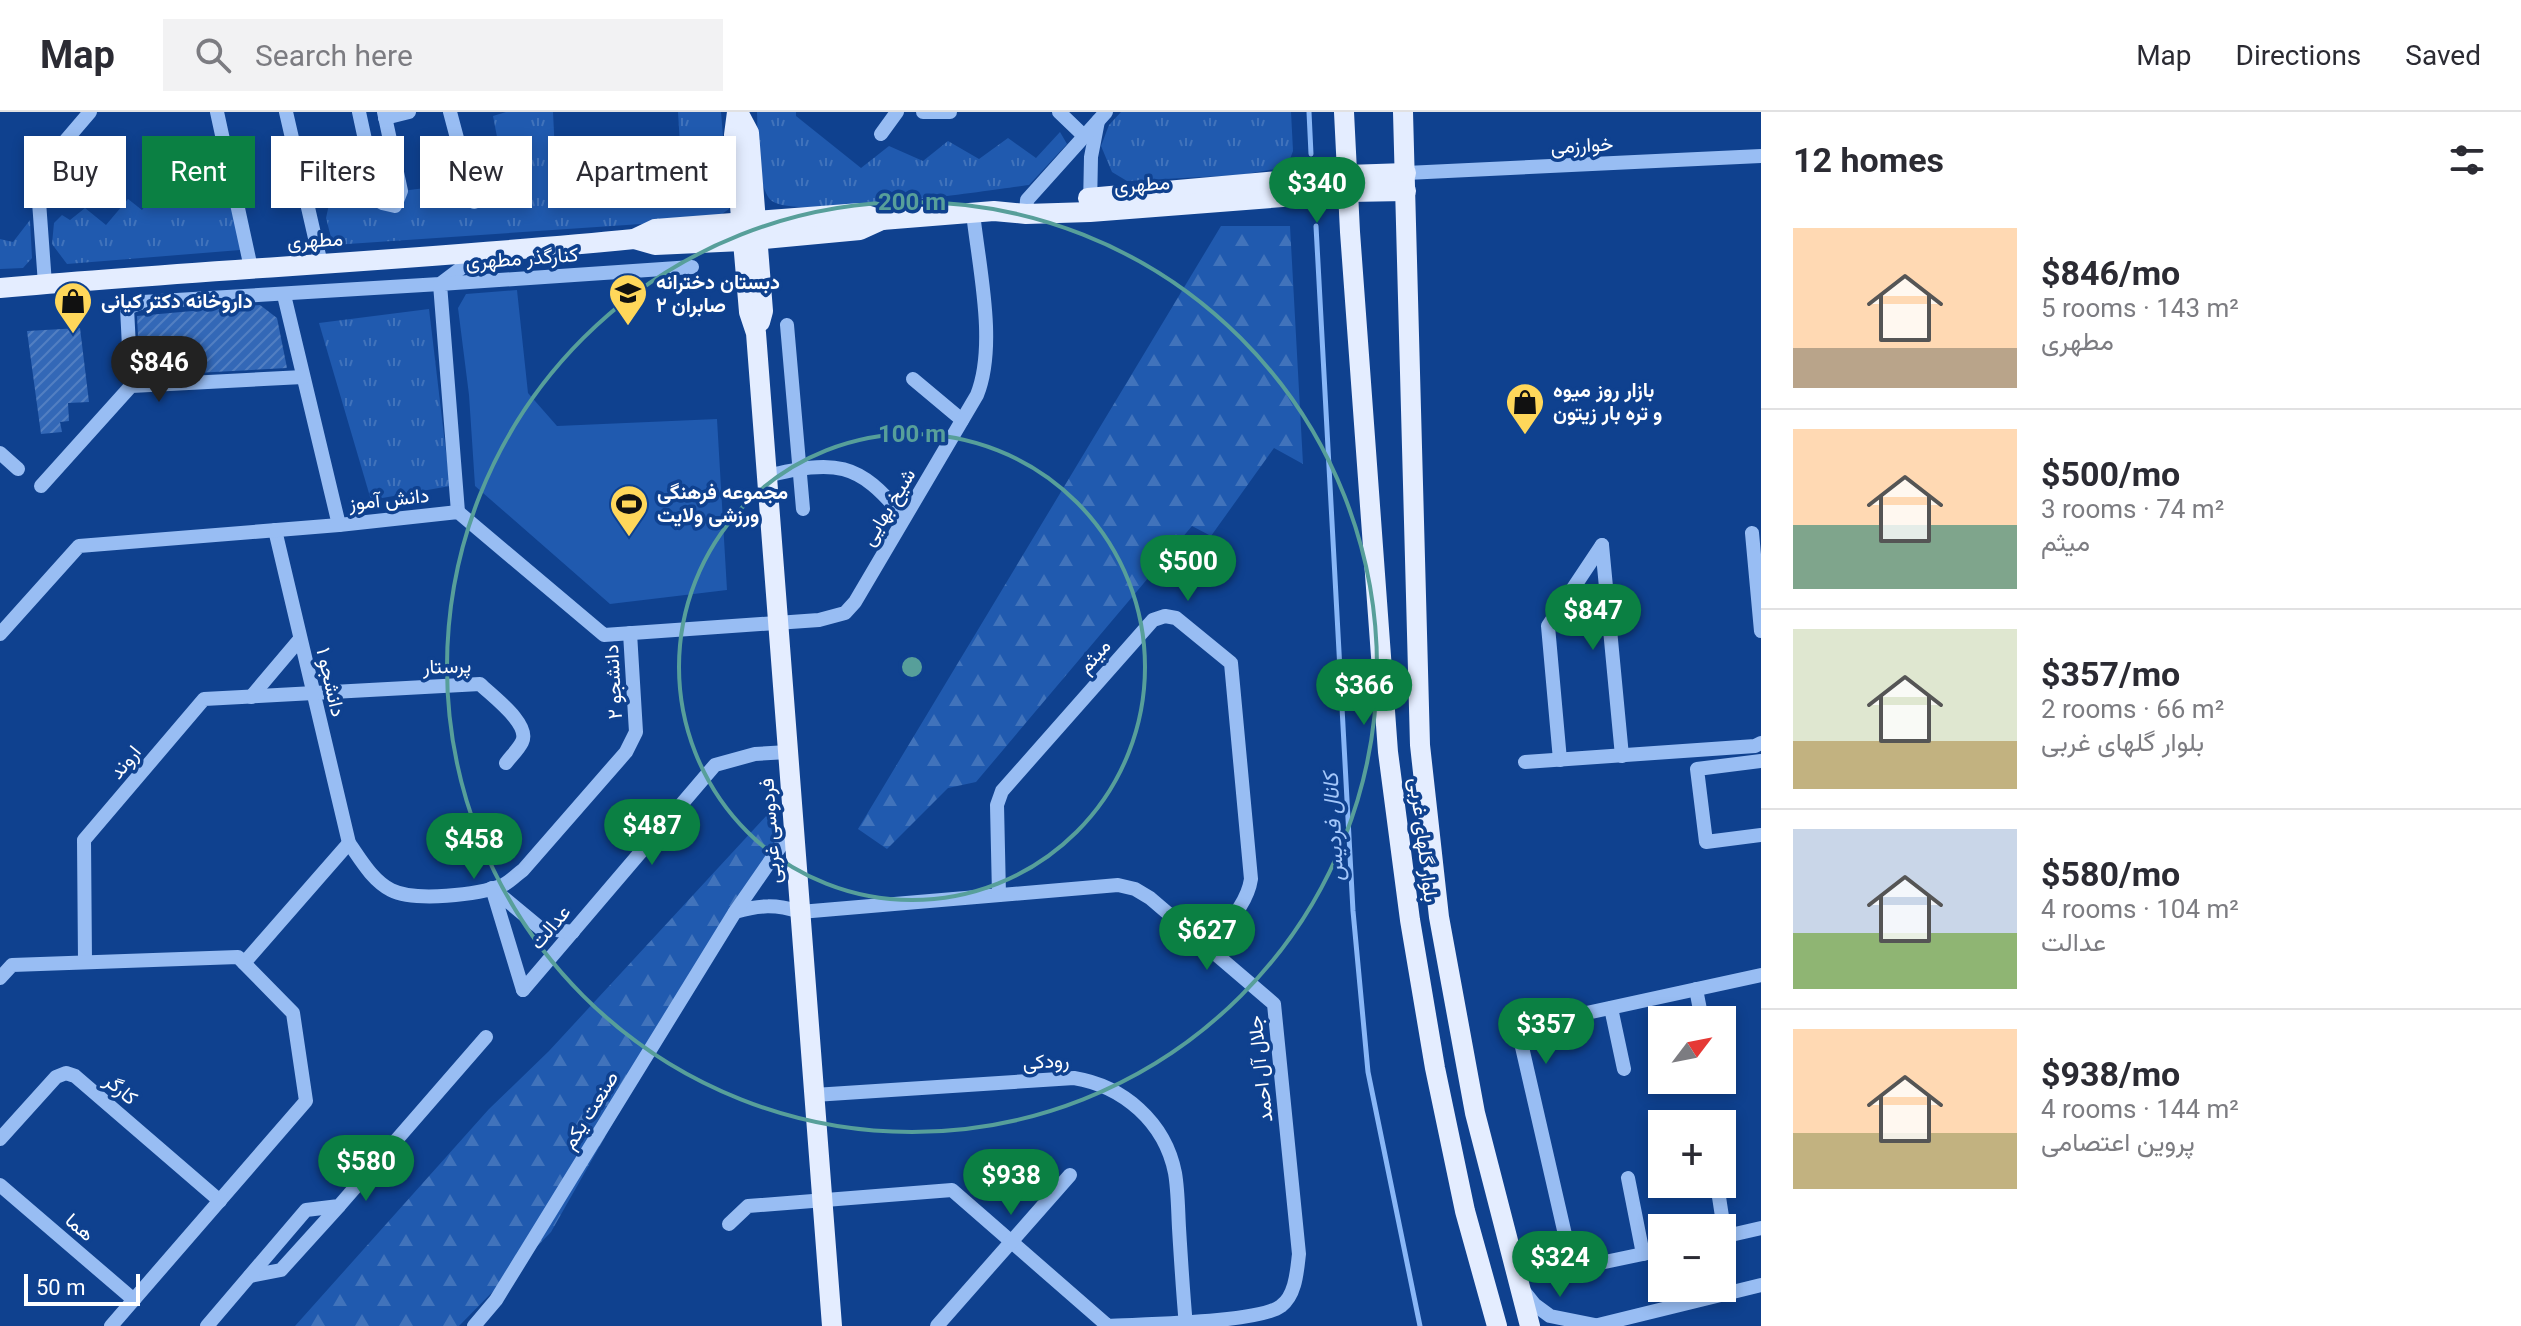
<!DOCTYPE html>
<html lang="en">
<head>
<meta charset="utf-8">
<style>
	body { margin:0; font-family:Roboto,Vazirmatn,sans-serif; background:#f2f2f3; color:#2b2b33; height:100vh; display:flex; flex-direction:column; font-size:30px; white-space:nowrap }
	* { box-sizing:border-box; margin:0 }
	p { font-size:26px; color:#7c7c81 }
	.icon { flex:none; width:44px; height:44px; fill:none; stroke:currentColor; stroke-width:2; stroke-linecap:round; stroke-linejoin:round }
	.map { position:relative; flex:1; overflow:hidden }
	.sheet { display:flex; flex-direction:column; background:#fff; width:760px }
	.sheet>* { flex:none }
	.guide { position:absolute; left:24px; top:24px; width:760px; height:72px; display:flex; gap:16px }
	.needle { width:52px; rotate:58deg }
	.controls { position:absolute; left:1648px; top:894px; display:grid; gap:16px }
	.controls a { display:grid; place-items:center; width:88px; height:88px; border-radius:0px; background:#fff; box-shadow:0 4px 12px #0003; font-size:40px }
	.scale { position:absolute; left:24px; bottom:20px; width:116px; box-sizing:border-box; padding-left:8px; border:4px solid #fff; border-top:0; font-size:22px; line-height:28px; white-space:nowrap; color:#fff; -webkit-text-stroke:6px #0f418f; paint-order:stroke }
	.price { position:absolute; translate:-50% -68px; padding:0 18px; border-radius:28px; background:#0b8043; color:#fff; font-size:26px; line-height:52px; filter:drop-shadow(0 2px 4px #0008) }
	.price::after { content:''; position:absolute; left:50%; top:48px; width:24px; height:18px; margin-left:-12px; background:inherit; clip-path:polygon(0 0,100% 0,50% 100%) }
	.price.current { background:#222; color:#fff }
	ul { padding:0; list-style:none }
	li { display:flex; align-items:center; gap:24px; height:200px; padding:0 32px }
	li+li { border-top:2px solid #e1e1e2 }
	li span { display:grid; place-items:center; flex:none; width:224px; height:160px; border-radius:0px; color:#555 }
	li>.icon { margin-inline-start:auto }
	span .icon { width:96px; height:96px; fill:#fffc; stroke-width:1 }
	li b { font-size:34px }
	h2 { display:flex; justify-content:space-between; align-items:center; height:96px; padding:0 32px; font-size:34px }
	.tag { padding:0 28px; border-radius:0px; background:#fff; box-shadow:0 4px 12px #0003; font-size:28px; line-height:72px }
	.tag.current { background:#0b8043; color:#fff }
	header { display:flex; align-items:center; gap:48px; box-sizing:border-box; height:112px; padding:0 40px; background:#fff; border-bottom:2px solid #e1e1e2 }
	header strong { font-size:38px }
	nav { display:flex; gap:44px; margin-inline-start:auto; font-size:28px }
	.search { width:560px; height:72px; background:#f2f2f3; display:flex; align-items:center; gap:20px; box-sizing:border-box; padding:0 28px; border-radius:0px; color:#7c7c81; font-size:30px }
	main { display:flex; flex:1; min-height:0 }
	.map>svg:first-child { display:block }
	.grass { fill:#205aaf }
	.forest { fill:url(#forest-firs) }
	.park { fill:url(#park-tufts) }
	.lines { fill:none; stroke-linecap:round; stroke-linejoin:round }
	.stream { stroke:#89b7f7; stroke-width:5 }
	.building { fill:url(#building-hatch) }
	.minor { stroke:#98bdf3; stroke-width:14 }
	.major { stroke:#e4edff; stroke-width:20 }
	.ring { fill:none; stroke:#579f9a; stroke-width:4 }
	.labels { text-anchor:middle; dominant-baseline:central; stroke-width:7; stroke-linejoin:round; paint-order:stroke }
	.street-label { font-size:20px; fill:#fff; stroke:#0f418f }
	.poi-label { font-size:20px; font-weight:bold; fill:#fff; stroke:#0f418f; text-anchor:start }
	.water-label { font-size:22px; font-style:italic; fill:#a4c7fa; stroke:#0f418f }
	.centre { fill:#579f9a; stroke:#0f418f; stroke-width:4 }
	.ring-label { font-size:24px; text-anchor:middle; font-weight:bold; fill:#579f9a; stroke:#0f418f; stroke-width:7; stroke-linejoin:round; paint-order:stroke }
</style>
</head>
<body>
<header>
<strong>Map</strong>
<div class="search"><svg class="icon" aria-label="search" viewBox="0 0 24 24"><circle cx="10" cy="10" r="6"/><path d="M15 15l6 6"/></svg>Search here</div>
<nav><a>Map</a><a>Directions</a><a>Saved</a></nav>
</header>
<main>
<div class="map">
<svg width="1761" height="1214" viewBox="0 0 1761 1214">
	<defs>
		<pattern id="forest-firs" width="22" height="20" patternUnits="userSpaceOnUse" patternTransform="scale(2)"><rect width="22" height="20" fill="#205aaf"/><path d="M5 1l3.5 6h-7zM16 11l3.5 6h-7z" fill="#4173bb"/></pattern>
		<pattern id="park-tufts" width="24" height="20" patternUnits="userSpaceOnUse" patternTransform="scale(2)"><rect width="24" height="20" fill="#205aaf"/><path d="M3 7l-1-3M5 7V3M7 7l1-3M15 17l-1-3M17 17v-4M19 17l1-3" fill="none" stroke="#4173bb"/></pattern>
		<pattern id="building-hatch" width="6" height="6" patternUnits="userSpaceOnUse" patternTransform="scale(2)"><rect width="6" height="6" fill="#3368b7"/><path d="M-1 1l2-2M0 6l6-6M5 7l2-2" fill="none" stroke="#527fc2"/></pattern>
	</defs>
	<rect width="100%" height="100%" fill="#0f418f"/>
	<polygon class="grass" points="517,178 528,281 557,314 717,307 727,478 610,492 475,374 469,283 458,196 466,182"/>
	<g class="forest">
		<polygon points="1221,114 1290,114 1303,352 1274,336 1211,424 1192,414 976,670 948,676 887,737 858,717"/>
		<polygon points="768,702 779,731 639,965 551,1120 459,1214 295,1214 489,997 549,939"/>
	</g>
	<g class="park">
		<polygon points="506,0 553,0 557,83 682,66 678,0 721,0 729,97 715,107 333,133 326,106 330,88 505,66 493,4"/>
		<path d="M757,0H796V4L861,56L889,34L923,49L948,29L979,47L1008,26L1036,46L1060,20L1067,32L1029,73C990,78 796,108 772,89C756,77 758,20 757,0Z"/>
		<polygon points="1121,0 1291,0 1293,39 1287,55 1240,63 1127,69 1112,60 1101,34 1109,13"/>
		<polygon points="226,47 243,134 240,138 67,152 52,132 54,111 62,103 70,108 85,96 106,113 128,87 142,98 158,79 180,95"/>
		<polygon points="30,108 32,146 23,156 0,157 0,127 13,130"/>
		<polygon points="429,197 450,374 371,388 319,211"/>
	</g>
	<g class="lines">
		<g class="stream">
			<polyline points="1309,0 1311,42"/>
			<polyline points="1316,114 1353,799 1368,960 1420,1214"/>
		</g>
	</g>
	<g class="building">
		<polygon points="260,193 277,206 287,256 140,264 137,204"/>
		<polygon points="80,216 89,290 68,291 69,309 60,310 62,320 41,322 27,219"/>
	</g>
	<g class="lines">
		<g class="minor">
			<polyline points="217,0 251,156"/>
			<polyline points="286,0 321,152"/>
			<polyline points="359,0 375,74 382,91 395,94 401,79 384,0"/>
			<polyline points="450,0 474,90"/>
			<polyline points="923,0 950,0"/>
			<polyline points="1059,0 1083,23"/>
			<polyline points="385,6 409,0"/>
			<polyline points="881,22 897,0"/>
			<polyline points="1406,61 1761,44"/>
			<polyline points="1090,95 1091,45 1098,9"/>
			<polyline points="1026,102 1027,88 1106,0"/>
			<polyline points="45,172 37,62 90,0"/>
			<polyline points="284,183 339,413"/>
			<polyline points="787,213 803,397"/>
			<polyline points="913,267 962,308"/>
			<polyline points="131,274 127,196 143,190 440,172 480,142"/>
			<polyline points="0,341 18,357"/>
			<path d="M766,364C835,348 858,348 904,406"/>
			<polyline points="41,374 131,274 303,265"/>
			<polyline points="458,400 440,172 692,155"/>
			<path d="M275,418L349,731C361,748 372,768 391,778C415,790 478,783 503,773C510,770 516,763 523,758L626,640L636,620L630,521"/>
			<polyline points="1752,421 1761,519"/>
			<polyline points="1602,433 1622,644"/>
			<path d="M0,522L79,434L339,413L458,400L604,523L819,508L845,501L855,490L977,283C997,233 979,156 973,101"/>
			<polyline points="251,585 300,527"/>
			<polyline points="1560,648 1548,514 1602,433"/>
			<polyline points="1761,649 1697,657 1706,730 1761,723"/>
			<polyline points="1525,650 1755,634 1761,631"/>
			<path d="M999,783L997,693L1002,679L1153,508L1165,504L1176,506L1231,551L1251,767C1247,794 1224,814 1208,835"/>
			<path d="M85,850L84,728L204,587L480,572C492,584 531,612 522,630C518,638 511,644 506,651"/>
			<polyline points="0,866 12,853 238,845 244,851 349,731"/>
			<polyline points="1696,877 1702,908"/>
			<polyline points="523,878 715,653 755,642 788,640"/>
			<polyline points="523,878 492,776 540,816 573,820"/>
			<polyline points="1611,896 1624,957"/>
			<path d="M814,983L1074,966C1123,974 1165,1010 1175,1061C1178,1078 1178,1098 1179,1116C1181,1149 1183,1181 1186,1214"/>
			<polyline points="0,1027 56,965 66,961 75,964 220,1089"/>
			<polyline points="1628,1066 1643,1142"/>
			<polyline points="1717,1072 1725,1124"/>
			<polyline points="0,1073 134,1188"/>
			<path d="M729,1112L748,1094L952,1078L1108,1214C1141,1212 1259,1211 1281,1194C1296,1183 1297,1158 1299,1142L1274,892L1150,786L1135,777L1118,773L800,800C776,792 759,793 735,800"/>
			<polyline points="1722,1125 1761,1116"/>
			<polyline points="1662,1138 1600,1151 1583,1150 1569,1140 1522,935 1522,920 1536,912 1761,863"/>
			<polyline points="250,1164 281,1158 339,1094"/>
			<polyline points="1523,1178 1535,1193 1550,1204 1595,1213"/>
			<polyline points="111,1214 306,989 293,901 244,851"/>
			<polyline points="207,1214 306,1098 339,1094 486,925"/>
			<polyline points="474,1214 496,1188 735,800 793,716"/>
			<polyline points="937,1214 1070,1063"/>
			<polyline points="1594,1214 1761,1173"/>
		</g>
		<g class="major">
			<polyline points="737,0 734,23 749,200 756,221 832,1214"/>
			<polyline points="738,0 749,21 763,199 760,210"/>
			<polyline points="1344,0 1350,120 1388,640 1410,808 1435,956 1465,1099 1497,1214"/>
			<polyline points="1403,0 1420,633 1439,805 1475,1001 1530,1214"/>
			<polyline points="1088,86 1347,63 1406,61"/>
			<polyline points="634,127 655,133 742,129 860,118 882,108 994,99 1026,102 1090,100 1348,80 1406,79"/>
			<path d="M0,176C211,157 423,148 634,127L655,117L860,101L882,108"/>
		</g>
	</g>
	<g class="ring">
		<circle cx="912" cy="555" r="233"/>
		<circle cx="912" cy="555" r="465"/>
	</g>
	<defs>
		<g id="school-pin" transform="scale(2)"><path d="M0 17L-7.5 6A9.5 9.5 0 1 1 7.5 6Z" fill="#ffd75a" stroke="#0f418f"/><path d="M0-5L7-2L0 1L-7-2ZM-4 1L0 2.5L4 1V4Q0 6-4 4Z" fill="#111"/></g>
		<g id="shop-pin" transform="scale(2)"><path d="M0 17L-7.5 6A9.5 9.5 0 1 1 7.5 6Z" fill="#ffd75a" stroke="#0f418f"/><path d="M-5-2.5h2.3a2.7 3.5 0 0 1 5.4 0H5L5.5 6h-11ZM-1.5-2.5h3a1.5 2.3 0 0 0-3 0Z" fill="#111"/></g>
		<g id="stadium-pin" transform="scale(2)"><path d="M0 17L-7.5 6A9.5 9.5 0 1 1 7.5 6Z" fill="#ffd75a" stroke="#0f418f"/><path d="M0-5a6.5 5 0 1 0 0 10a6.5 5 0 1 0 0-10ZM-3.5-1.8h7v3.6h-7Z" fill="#111"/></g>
	</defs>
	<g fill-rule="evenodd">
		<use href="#school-pin" x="628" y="181"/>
		<use href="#shop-pin" x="73" y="189"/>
		<use href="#shop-pin" x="1525" y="290"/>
		<use href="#stadium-pin" x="629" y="392"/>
	</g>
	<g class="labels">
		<g class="street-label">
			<text transform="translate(1582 33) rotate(-3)">خوارزمی</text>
			<text transform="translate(1142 72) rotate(-4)">مطهری</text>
			<text transform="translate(315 128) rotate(-3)">مطهری</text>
			<text transform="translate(522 146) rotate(-4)">کنارگذر مطهری</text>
			<text transform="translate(389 387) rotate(-6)">دانش آموز</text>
			<text transform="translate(888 395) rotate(-59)">شیخ بهایی</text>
			<text transform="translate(1094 544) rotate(-49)">میثم</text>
			<text transform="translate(447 554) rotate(-2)">پرستار</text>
			<text transform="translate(331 570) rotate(77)">دانشجو ۱</text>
			<text transform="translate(613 570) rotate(-93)">دانشجو ۲</text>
			<text transform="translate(125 650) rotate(-50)">اروند</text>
			<text transform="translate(770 719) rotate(-94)">فردوسی غربی</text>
			<text transform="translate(1424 728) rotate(83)">بلوار گلهای غربی</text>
			<text transform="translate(550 815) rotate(-50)">عدالت</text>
			<text transform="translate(1046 949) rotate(-3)">رودکی</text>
			<text transform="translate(1260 957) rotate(-96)">جلال آل احمد</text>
			<text transform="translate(121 977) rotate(40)">کارگر</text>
			<text transform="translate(590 998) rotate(-58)">صنعت یکم</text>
			<text transform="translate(80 1115) rotate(41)">هما</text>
		</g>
		<g class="poi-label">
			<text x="656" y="170">دبستان دخترانه<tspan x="656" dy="23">صابران ۲</tspan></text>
			<text x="101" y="189">داروخانه دکتر کیانی</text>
			<text x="1553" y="278">بازار روز میوه<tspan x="1553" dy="23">و تره بار زیتون</tspan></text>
			<text x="657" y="380">مجموعه فرهنگی<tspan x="657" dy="23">ورزشی ولایت</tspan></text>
		</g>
		<g class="water-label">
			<text transform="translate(1333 715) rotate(-93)">کانال فردیس</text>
		</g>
	</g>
	<circle cx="912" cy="555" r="12" class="centre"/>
	<g class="ring-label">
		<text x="912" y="98">200 m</text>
		<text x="912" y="330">100 m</text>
	</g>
</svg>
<div class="controls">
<a><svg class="needle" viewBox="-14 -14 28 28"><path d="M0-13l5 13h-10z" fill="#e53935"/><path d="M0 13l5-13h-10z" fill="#7c7c81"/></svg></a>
<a>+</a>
<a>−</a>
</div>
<div class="scale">50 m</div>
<b class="price" style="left:1317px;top:113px">$340</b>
<b class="price current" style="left:159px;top:292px">$846</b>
<b class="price" style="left:1188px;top:491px">$500</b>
<b class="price" style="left:1593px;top:540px">$847</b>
<b class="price" style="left:1364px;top:615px">$366</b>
<b class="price" style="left:652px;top:755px">$487</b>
<b class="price" style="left:474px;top:769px">$458</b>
<b class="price" style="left:1207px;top:860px">$627</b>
<b class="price" style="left:1546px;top:954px">$357</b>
<b class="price" style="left:366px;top:1091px">$580</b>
<b class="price" style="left:1011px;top:1105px">$938</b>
<b class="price" style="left:1560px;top:1187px">$324</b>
<div class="guide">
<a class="tag">Buy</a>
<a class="tag current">Rent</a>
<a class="tag">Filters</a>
<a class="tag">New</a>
<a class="tag">Apartment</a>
</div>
</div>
<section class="sheet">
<h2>12 homes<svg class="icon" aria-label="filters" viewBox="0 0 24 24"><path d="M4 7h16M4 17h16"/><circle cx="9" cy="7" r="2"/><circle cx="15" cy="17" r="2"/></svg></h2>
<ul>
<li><span style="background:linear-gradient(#ffd9b3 75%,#b9a48a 0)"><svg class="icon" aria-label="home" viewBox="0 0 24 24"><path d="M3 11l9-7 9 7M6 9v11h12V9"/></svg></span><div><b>$846/mo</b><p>5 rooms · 143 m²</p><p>مطهری</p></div></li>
<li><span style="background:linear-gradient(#ffd9b3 60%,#7fa58c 0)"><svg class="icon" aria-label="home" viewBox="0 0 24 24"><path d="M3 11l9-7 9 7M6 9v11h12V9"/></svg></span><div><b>$500/mo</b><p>3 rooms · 74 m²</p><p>میثم</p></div></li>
<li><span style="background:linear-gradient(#dfe7d0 70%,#c2b280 0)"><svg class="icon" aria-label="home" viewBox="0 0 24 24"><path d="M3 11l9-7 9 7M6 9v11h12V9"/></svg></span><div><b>$357/mo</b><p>2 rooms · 66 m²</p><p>بلوار گلهای غربی</p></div></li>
<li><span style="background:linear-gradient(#c9d6e8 65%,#8fb573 0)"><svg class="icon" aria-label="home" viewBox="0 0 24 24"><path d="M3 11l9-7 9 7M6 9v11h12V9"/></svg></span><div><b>$580/mo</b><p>4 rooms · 104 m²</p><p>عدالت</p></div></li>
<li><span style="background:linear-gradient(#ffd9b3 65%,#c2b280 0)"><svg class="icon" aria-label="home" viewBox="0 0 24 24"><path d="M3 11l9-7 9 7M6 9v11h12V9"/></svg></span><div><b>$938/mo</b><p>4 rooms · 144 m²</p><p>پروین اعتصامی</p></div></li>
</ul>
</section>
</main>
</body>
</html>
